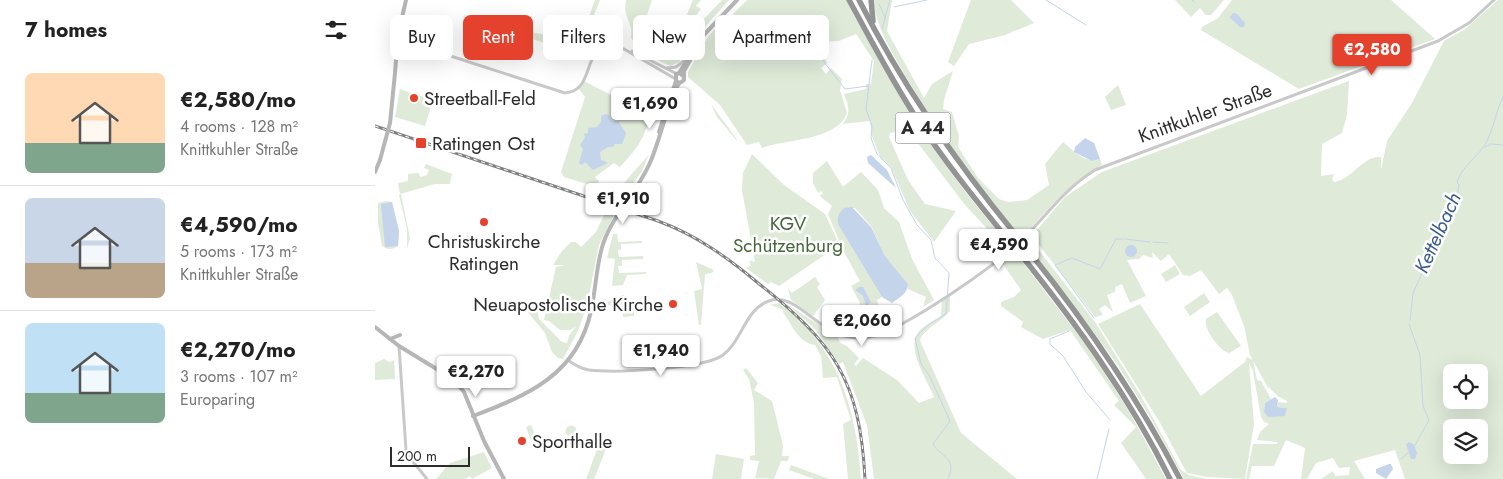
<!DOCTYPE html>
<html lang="en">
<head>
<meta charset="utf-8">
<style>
	body { margin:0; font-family:Jost,sans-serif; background:#f2f2f2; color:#222; height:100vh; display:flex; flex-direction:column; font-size:19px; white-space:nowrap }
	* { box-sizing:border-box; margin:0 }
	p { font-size:16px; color:#767676 }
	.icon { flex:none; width:28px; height:28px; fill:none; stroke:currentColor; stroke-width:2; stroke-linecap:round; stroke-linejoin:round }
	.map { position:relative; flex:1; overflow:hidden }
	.side { display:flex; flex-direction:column; background:#fff; width:375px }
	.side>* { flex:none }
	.top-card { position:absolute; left:15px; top:15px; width:475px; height:45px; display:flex; gap:10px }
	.tools { position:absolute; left:1068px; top:364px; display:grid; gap:10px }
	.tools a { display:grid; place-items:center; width:45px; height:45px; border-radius:8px; background:#fff; box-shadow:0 5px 20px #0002; font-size:25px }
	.scale { position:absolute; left:15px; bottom:12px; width:80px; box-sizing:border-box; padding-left:5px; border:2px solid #2c2c2c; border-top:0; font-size:14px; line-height:18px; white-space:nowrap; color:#2c2c2c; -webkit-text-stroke:4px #fff; paint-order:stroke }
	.price { position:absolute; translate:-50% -42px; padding:0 11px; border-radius:5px; background:#fff; color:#222; font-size:16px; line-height:32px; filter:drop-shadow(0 1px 2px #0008) }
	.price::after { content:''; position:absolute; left:50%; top:30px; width:15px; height:11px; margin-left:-8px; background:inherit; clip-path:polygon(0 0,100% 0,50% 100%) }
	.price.current { background:#e4422c; color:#fff }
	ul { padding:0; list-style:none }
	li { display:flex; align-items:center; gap:15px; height:125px; padding:0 25px }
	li+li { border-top:1px solid #e0e0e0 }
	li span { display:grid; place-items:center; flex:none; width:140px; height:100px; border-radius:8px; color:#555 }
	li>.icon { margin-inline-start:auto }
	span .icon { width:60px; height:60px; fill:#fffc; stroke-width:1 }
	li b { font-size:21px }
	h2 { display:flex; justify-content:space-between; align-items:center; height:60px; padding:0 25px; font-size:21px }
	.chip { padding:0 18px; border-radius:8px; background:#fff; box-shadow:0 5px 20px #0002; font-size:18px; line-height:45px }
	.chip.current { background:#e4422c; color:#fff }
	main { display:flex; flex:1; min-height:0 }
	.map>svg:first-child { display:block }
	.green { fill:#dfead9; fill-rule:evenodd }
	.water { fill:#c4d4ea }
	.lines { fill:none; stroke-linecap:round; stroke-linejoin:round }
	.stream { stroke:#c4d4ea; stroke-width:1 }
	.tertiary { stroke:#c9c9c9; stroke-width:3 }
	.secondary { stroke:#b6b6b6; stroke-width:4 }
	.motorway { stroke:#939393; stroke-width:5.5 }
	.rail-casing { stroke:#818181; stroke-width:3 }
	.rail { stroke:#fff; stroke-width:1; stroke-dasharray:4; stroke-linecap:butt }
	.secondary-bridge { stroke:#b6b6b6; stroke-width:4 }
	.motorway-bridge { stroke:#939393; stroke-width:5.5 }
	.poi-dot { fill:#e4422c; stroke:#fff; stroke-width:2 }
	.labels { text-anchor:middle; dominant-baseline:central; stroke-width:5; stroke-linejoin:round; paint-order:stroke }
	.shield { fill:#fff; stroke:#6b6b6b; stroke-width:1 }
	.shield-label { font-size:18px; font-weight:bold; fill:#2c2c2c }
	.poi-label { font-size:19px; fill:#2c2c2c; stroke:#fff; text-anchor:start }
	.street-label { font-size:19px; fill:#2c2c2c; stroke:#fff }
	.park-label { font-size:19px; fill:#46673a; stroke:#fff }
	.water-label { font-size:20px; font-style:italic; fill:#3b5d8d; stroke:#fff }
</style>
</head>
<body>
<main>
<section class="side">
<h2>7 homes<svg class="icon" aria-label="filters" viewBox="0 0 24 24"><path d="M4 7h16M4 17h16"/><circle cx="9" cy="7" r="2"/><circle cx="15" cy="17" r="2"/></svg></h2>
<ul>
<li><span style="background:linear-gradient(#ffd9b3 70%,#7fa58c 0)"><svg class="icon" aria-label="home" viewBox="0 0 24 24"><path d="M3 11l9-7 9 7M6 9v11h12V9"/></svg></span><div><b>€2,580/mo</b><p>4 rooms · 128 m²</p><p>Knittkuhler Straße</p></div></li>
<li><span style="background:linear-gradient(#c9d6e8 65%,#b9a48a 0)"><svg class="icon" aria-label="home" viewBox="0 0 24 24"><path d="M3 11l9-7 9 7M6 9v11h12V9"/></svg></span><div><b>€4,590/mo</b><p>5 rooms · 173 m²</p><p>Knittkuhler Straße</p></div></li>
<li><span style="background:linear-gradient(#bfe0f5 70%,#7fa58c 0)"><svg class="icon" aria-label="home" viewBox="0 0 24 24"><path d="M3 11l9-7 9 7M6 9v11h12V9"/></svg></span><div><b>€2,270/mo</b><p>3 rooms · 107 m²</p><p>Europaring</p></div></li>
</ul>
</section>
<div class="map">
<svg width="1128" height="479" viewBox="0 0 1128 479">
	<rect width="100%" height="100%" fill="#fff"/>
	<g class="green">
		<polygon points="220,0 225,0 215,25 212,22"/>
		<path d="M251,0H277L272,15L306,29L318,0H326L321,6L326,9L318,19L324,24L347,0H354L328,29L304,62L295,66L272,55L256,38C259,22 247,18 251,0Z"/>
		<path d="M372,0H471C520,93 567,169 637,248L633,251L590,205L533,130L515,133L514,137L533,180L550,204L581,211L559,242L535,211L516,167L505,157L497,136L495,121L468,124C476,112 474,106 469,94L491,89V84H496L499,61L481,34L464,41L443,42L452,63L446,68L451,74L456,68L467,79L465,90L472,113C462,141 410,139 387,148L384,142L372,145L345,105L313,77V72L333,37L342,26L345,29L350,24L353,26L360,17L358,14Z"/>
		<path d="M498,0H517L512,31L549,98L557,84L578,71L569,100L568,109L577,112L584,136L583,147L603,178L624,199L633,202L652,200L674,185L670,164L688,142C698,150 711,165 725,159L727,165C693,183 670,212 647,239C606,188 567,137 533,80C518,54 502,30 498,0Z"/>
		<polygon points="596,0 636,0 659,23 630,35 594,44 579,66 573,62"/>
		<polygon points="800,0 849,0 836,15 831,15 825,8 816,17"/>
		<polygon points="857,0 1016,0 1060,39 924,89 826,30 827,27 843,18"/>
		<path d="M1123,0H1128V479H1030L1020,450L979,461L990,479H946L958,471L960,476L974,475L975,467L964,468L958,458L941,463L932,479H926L930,448L911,440L899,466H877L874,479H871L878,444H902L903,442L882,440L885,432L894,424L889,422L886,417L878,371L874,363L879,424L870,479L832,477L812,473L784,421L723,324L765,304L826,396L870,362L872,357L878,360L882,380L886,381L896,399L890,403L889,412L910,407H902L903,402L912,403V401L904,397L892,386L875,355L869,326L857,295L852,288L844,294L826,270L815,276L808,275L794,254L786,261L777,252L778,258L768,255L764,259L752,260L771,296L755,303L747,284L740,287V292L732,295L738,312L730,305L724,309L728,315L720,317L657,236L690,197L727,172L974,81L972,115L967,133L947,144L946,176L959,174L957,179L959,182C978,179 988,155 1006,157V170L1012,141L1037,103L1069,41L1089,30ZM1076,372H1104V400H1076ZM1076,428H1104V455H1076Z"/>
		<polygon points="209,25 212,28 199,53 152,37 148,39 143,53 139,47 100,43 91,58 89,57 94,41 100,36 98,33 108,42 142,30 198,39"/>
		<path d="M209,81L274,115C271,138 260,151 245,167L239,163L220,177L224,181L222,187L189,177L186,172L210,97L204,89Z"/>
		<polygon points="743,85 751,105 736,110 730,97"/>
		<polygon points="25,89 58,100 50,126 20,117"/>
		<polygon points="336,104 361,138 363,142 342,117"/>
		<path d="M274,154L267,171L245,202L240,201C243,185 264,168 274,154Z"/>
		<polygon points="377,154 409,185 450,214 465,246 448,256 404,286 396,282 393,284 371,268 376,266 374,260 380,262 367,190 368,173"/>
		<polygon points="452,161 468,187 486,172 503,190 509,208 524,222 537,259 559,300 548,307 551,297 533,289 533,284 510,256 496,226 480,208 469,208 464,226 507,297 502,300 506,313 496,313 497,317 501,317 501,325 511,330 499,334 493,316 483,310 485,303 476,286 485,281 468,250 453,214 457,206 445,196 448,193 446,191 443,193 438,183 438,173"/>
		<polygon points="51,164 77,174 75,184 60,184 25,194 23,183 33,181 33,174 43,173 46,177 52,175 54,170 49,168"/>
		<polygon points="26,194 35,238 32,249 32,229 24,195"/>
		<path d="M12,201L17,202L24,231L23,246C17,250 13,250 7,246L3,223V203Z"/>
		<polygon points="230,213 239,215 224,245 212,305 203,331 188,359 183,358 177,352 170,333 151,310 155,304 162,309 164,319 187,342 192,343 194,336 201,326 195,330 185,330 174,321 169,320 181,267 190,265 178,265 187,251 196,242 201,242 206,247 221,232"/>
		<polygon points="238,234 242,234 243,242 267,241 267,243 246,244 246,250 243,250 244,257 268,256 268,259 247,260 247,266 243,266 244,273 271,272 271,274 252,275 248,285 237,286 240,259 232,258"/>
		<polygon points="654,238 720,322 766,396 806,470 814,475 832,479 809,479 775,417 742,364 650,241"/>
		<polygon points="639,251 722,359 756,415 791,479 771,479 746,443 761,427 739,405 744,401 695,330 668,339 646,327 648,322 626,306 626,302 639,297 646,290 626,261"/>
		<polygon points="321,262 339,270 337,273 330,274 326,325 324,325 319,291 327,289"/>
		<polygon points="800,265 805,274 791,282 786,274"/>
		<polygon points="440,277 445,284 442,287 450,300 438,316 416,300 413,288 417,293"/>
		<polygon points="829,293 835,302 815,316 809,307"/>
		<polygon points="246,295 249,295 249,304 259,304 259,316 248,317 247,305 226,305 226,302 245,301"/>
		<path d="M575,295V311C566,322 553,326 545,339L546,343L586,433L642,479H499L492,425L468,362L464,364L440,329L413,305L463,337L465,343L472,346L484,358L479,364L481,366L488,358L522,380L544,403L559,397C552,379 528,345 546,329C552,324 560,320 566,316L567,299Z"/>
		<path d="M404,303C464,348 481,408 486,479H473L468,424L476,420L462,377L448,378L446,356L440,345C424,343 417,325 408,312L409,310L395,305Z"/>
		<path d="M842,312L866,346L854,353C844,351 828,328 831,319Z"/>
		<polygon points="9,359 15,362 19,360 20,379 0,380 0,363"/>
		<polygon points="371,368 383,383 379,390 397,401 408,445 407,456 414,456 413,461 406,461 399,479 380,478 384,461 375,460 375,456 380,455 379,403 374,379 368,370"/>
		<polygon points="156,425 163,443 158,445 151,427"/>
		<circle cx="196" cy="431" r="5.5"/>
		<polygon points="227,443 233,444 219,479 211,479 224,444"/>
		<polygon points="109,452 117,468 97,479 95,476 90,479 61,479 75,463"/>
		<polygon points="341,454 369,459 366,479 337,479"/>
		<polygon points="416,465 454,479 439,479 414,470"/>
	</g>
	<g class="water">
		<polygon points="850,13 855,17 858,13 862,14 870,23 869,27 865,27"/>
		<polygon points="230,114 234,115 237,121 243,121 251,133 247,144 240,144 238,147 233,147 225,152 226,160 233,163 218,170 210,162 207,165 204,163 208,149 205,145 210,138 209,134 213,133 213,128 222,127 226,122 226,116"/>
		<polygon points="710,138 719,143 725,159 717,161 699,152 700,147"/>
		<polygon points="496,155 512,170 521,188 493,163 492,157"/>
		<polygon points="17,202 24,231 23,246 10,247 6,204"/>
		<path d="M477,207L496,227L510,256L533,284C533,293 524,298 517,303L507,297L464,226C461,218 463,214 469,208Z"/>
		<circle cx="756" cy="251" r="6"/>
		<polygon points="484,287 488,287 496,302 491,306 488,296 480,290"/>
		<polygon points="900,397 903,400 902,407 912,408 910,416 893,417 889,412 890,403"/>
		<polygon points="1035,442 1039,445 1042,453 1040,459 1036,459 1031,444"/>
		<polygon points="1014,464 1016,464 1018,469 1011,479 1001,473 1001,469"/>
	</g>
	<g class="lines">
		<g class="stream">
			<polyline points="671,0 711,25"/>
			<polyline points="817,0 820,2"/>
			<polyline points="504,4 511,19"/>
			<polyline points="519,7 552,0"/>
			<polyline points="399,29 435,44 470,89 493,86"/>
			<polyline points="507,29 515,0"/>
			<path d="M497,60L491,109L497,126L496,138L502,154L516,168L528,200L542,225L556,240L560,258L574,273L571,314L553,325L540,338L546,364L554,375L575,421L558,444C565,457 583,457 573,479"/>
			<polyline points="1110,147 1116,144 1128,145"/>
			<polyline points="750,239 775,242"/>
			<polyline points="778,242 793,243"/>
			<polyline points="719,318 680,265 697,258 725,269 741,239 748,239"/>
			<path d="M1035,320L1038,293L1050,267L1054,247L1065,238L1082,196L1084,185L1082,182C1087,165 1105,156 1112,141C1119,127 1121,111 1128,97"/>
			<polyline points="1034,324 1045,355 1048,406 1054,420 1039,447"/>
			<polyline points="694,331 675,339 675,344 688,356 711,392 735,420"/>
			<polyline points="1026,459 1033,453"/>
			<polyline points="722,479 734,429"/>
		</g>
		<g class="tertiary">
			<polyline points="22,41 66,53"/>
			<path d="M54,49L190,93C218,91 208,56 229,46L249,49L299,78"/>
			<polyline points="257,51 302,74"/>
			<polyline points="292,68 301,67 310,60"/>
			<polyline points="24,346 31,450 35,458 52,479"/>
			<path d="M194,361C200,365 206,369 214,370C239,373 329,369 348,355C367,341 370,309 394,301C427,290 445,346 495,337C525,332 625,263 647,240C673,214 688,190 720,170L1063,41L1094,23L1119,0"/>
		</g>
		<g class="secondary">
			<polyline points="20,73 23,35 31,0"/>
			<polyline points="304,73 325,39 362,0"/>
			<polyline points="308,76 305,73 301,74 301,81 305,83 309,80 309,71 325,43"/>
			<polyline points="284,132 301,81"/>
			<polyline points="0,172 5,160"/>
			<polyline points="0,327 24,346 78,379 89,392 109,441 129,479"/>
			<polyline points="15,339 25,335"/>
			<path d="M98,416C153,395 202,375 216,311C221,289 221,266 228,244C238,215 261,193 274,165C286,139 290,109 304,83"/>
		</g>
		<g class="motorway">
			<path d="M474,0C496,40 517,81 542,119C571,164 605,205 638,246"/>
			<path d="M484,0C528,87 583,165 645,240"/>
			<polyline points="496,0 498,21"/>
			<path d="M648,244C708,318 761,394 805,479"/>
			<path d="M642,250C700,322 754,396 795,479"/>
		</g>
		<g class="rail-casing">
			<path id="rail" d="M0,126L283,221C321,235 352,257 383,283C459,343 485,380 490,479"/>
		</g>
		<use href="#rail" class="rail"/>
		<polyline class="secondary-bridge" points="5,160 15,123 20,73"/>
		<g class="motorway-bridge">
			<polyline points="645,240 648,244"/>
			<polyline points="638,246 642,250"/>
		</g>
	</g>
	<g class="poi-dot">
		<circle cx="39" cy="98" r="5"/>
		<rect x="40" y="137" width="12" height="12" rx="2.5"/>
		<circle cx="109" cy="222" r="5"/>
		<circle cx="298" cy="304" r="5"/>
		<circle cx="147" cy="441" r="5"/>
	</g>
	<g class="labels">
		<rect class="shield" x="520.5" y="112.5" width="55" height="31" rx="4"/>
		<g class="shield-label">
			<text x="548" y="128">A 44</text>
		</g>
		<g class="poi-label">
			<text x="49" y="98">Streetball-Feld</text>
			<text x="57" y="143">Ratingen Ost</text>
			<text x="109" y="241" text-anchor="middle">Christuskirche<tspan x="109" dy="22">Ratingen</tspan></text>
			<text x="288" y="304" text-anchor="end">Neuapostolische Kirche</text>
			<text x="157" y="441">Sporthalle</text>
		</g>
		<g class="street-label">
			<text transform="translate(830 113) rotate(-20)">Knittkuhler Straße</text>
		</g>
		<g class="park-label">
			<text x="413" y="223">KGV<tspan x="413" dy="22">Schützenburg</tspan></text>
		</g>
		<g class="water-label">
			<text transform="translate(1063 233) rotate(-66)">Kettelbach</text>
		</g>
	</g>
</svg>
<div class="tools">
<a><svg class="icon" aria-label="locate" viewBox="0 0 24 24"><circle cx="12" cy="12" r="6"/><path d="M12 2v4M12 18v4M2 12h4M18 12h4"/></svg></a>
<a><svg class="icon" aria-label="layers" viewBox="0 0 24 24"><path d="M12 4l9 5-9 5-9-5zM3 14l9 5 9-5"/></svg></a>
</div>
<div class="scale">200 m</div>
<b class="price current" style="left:997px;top:76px">€2,580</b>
<b class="price" style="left:275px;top:130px">€1,690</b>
<b class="price" style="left:248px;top:225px">€1,910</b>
<b class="price" style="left:624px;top:271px">€4,590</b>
<b class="price" style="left:487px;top:347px">€2,060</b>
<b class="price" style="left:286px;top:377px">€1,940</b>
<b class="price" style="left:101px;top:398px">€2,270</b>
<div class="top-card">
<a class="chip">Buy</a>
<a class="chip current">Rent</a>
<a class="chip">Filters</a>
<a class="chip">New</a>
<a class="chip">Apartment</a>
</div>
</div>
</main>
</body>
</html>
